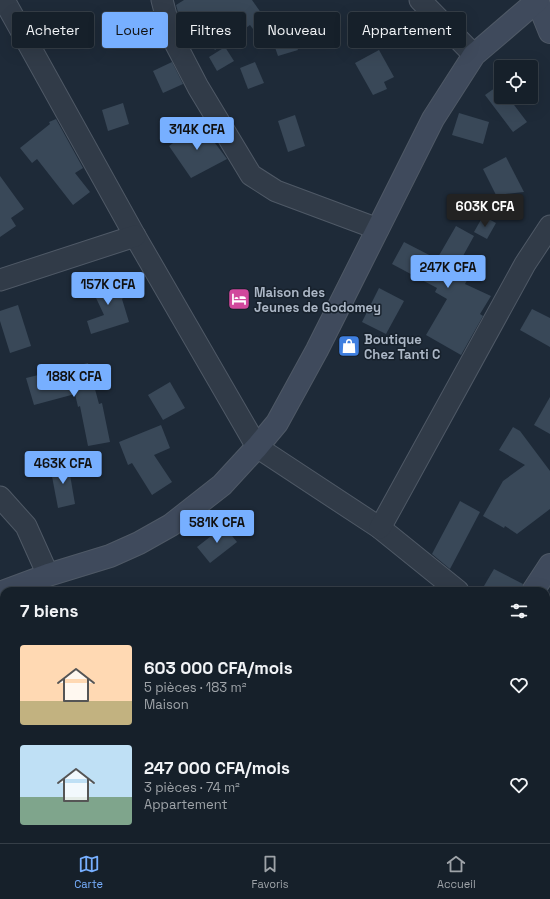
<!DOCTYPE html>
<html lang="fr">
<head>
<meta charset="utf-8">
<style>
	body { margin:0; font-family:"Space Grotesk",sans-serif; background:#1f2832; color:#f1f3f6; height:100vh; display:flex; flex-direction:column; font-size:15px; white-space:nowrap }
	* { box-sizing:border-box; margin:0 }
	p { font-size:13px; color:#9ea3a8 }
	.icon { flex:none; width:22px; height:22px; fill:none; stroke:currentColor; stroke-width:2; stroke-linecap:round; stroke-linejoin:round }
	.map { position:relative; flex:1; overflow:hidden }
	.side { position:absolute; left:0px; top:587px; width:550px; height:256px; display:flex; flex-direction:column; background:#16202a; border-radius:12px 12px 0 0; box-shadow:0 4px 16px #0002,0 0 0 1px #353e47 }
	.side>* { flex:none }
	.hud { position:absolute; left:12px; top:12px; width:526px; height:36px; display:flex; gap:8px }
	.buttons { position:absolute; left:494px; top:60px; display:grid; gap:8px }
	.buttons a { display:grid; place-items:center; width:44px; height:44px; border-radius:4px; background:#16202a; box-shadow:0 4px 16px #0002,0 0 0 1px #353e47; font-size:20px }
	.price { position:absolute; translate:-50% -34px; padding:0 9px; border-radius:4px; background:#77afff; color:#111; font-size:13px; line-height:26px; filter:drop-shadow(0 1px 2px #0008) }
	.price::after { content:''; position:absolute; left:50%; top:24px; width:12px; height:9px; margin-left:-6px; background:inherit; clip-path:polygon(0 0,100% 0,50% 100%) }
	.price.on { background:#222; color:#fff }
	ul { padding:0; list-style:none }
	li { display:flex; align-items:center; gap:12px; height:100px; padding:0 20px }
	li span { display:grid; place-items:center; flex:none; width:112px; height:80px; border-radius:4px; color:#555 }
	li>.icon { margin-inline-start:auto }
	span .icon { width:48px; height:48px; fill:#fffc; stroke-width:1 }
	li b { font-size:17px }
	h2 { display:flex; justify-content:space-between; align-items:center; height:48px; padding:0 20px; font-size:17px }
	.tag { padding:0 14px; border-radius:4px; background:#16202a; box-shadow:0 4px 16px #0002,0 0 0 1px #353e47; font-size:14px; line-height:36px }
	.tag.on { background:#77afff; color:#111 }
	.menu { display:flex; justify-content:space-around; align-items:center; height:56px; border-top:1px solid #353e47; background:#16202a; font-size:11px; color:#9ea3a8 }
	.menu a { display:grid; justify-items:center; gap:2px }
	.menu .on { color:#77afff }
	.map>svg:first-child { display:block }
	.building { fill:#394858 }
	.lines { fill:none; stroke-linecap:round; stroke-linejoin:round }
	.street-casing { stroke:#4f5966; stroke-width:23 }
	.secondary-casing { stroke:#4f5966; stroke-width:24 }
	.street { stroke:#313b48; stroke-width:21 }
	.secondary { stroke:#3f4a5c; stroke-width:22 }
	.labels { text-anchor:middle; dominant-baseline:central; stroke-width:3; stroke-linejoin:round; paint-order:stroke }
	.poi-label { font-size:13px; font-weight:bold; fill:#abb6c5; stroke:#17212c; text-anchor:start }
</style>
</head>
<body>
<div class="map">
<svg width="550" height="843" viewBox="0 0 550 843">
	<rect width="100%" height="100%" fill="#1e2a38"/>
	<g class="building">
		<polygon points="184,0 252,0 266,20 253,29 250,25 215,50 196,25 184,33 176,5"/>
		<polygon points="313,16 318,31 306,35 307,39 295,42 298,50 278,56 269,30"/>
		<polygon points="225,47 234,61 217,71 209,57"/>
		<polygon points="379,50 394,77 384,82 387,89 373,95 355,63"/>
		<polygon points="172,62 183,84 163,93 153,71"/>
		<polygon points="255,62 264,83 248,89 240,68"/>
		<polygon points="499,85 501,88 501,97 508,97 527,122 513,132 485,95"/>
		<polygon points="123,103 129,124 108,131 102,110"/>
		<polygon points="459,113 489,122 483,144 452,135"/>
		<polygon points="295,115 305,146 288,152 278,121"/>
		<polygon points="56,119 83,168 75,173 90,192 73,205 37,159 32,163 20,148 50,124 49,122"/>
		<polygon points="200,123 227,159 191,178 169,146"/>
		<polygon points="506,157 524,192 496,195 483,169"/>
		<polygon points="0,176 24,209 11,218 16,226 0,237"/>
		<polygon points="483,216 496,223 487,239 474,232"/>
		<polygon points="456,226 474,236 458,265 471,273 465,284 491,296 480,314 483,316 461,355 426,335 447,299 435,292 437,288 392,264 404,242 437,259"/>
		<polygon points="112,275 123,298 122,299 129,322 91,334 87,321 104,315 90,285"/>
		<polygon points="379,288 404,301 386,334 362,322"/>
		<polygon points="18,305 31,346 10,353 0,321 0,311"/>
		<polygon points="532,309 550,318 550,347 520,330"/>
		<polygon points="88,363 99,404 102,403 110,442 88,446 80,406 78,407 75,394 34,405 26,378"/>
		<polygon points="170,382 185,408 163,420 148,395"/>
		<polygon points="550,397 550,434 534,425"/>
		<polygon points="161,425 170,448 154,455 172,482 152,495 132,463 128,465 119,442"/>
		<polygon points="513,427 520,431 550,471 550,509 517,534 505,526 504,528 483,516 503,481 525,465 499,450"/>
		<polygon points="68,463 75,504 58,508 50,466"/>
		<polygon points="460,501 480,512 450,569 432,554"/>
		<polygon points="224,526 237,542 210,563 197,547"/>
		<polygon points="494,569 523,584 521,591 481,591"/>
	</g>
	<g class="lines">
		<g class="street-casing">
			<g id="street">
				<polyline points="4,0 135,236 257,447 380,528 458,591"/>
				<polyline points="162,0 171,35 198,87 251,175 276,191 378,229"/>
				<polyline points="420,0 474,55"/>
				<polyline points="0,280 135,236"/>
				<polyline points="0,497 26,526 48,575"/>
				<polyline points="380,528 525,264 550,226"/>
				<polyline points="0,720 4,717"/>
				<polyline points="546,819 550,814"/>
				<polyline points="77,843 82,839"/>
				<polyline points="526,843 530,839"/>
			</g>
		</g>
		<g class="secondary-casing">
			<g id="secondary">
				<polyline points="537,0 550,32"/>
				<polyline points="5,591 48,575 110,556 139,543 171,525 222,485 257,447 277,423 317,350 433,119 474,55 537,1"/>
				<polyline points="533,591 550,565"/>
				<polyline points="452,839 457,843"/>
				<polyline points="346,843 350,839"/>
			</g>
		</g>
		<use href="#street" class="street"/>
		<use href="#secondary" class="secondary"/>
	</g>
	<defs>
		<g id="hotel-square" transform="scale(1.15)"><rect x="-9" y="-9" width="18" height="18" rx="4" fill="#d1479c" stroke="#17212c"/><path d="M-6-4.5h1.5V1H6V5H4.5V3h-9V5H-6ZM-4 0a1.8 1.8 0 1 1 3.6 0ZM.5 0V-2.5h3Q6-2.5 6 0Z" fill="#fff"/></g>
		<g id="shop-square" transform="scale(1.15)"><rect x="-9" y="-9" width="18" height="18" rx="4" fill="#3f7fe0" stroke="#17212c"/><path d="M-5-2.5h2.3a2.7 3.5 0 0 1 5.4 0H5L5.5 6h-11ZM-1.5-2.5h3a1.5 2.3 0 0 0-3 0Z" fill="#fff"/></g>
	</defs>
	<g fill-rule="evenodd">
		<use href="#hotel-square" x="239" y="299"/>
		<use href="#shop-square" x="349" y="346"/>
	</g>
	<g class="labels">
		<g class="poi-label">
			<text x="254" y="292">Maison des<tspan x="254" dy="15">Jeunes de Godomey</tspan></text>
			<text x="364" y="339">Boutique<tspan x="364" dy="15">Chez Tanti C</tspan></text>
		</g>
	</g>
</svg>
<div class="buttons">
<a><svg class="icon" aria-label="locate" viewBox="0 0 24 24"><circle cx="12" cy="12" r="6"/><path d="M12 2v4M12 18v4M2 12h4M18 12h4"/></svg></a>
</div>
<b class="price" style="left:197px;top:151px">314K CFA</b>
<b class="price on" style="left:485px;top:228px">603K CFA</b>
<b class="price" style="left:448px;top:289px">247K CFA</b>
<b class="price" style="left:108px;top:306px">157K CFA</b>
<b class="price" style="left:74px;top:398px">188K CFA</b>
<b class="price" style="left:63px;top:485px">463K CFA</b>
<b class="price" style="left:217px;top:544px">581K CFA</b>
<div class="hud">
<a class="tag">Acheter</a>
<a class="tag on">Louer</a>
<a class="tag">Filtres</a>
<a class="tag">Nouveau</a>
<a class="tag">Appartement</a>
</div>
<section class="side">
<h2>7 biens<svg class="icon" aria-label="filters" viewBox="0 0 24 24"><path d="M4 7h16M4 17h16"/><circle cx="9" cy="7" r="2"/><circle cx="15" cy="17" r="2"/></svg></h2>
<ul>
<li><span style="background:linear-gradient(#ffd9b3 70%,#c2b280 0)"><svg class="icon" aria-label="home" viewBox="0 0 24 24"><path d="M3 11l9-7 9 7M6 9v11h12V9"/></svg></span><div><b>603 000 CFA/mois</b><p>5 pièces · 183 m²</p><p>Maison</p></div><svg class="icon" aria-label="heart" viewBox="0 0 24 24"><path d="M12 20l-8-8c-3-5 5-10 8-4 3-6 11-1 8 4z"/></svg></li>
<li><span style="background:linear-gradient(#bfe0f5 65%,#7fa58c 0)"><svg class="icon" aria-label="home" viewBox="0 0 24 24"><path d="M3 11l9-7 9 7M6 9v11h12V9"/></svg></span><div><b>247 000 CFA/mois</b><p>3 pièces · 74 m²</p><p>Appartement</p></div><svg class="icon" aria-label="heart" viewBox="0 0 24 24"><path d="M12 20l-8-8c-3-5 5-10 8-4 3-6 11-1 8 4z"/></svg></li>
</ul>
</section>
</div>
<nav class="menu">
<a class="on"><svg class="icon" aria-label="map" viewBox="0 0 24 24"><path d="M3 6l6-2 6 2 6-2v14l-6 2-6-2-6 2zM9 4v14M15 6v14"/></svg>Carte</a>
<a><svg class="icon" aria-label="saved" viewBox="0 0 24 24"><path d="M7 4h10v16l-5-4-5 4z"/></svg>Favoris</a>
<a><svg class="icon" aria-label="home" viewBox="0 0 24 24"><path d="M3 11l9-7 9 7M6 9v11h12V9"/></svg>Accueil</a>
</nav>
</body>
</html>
